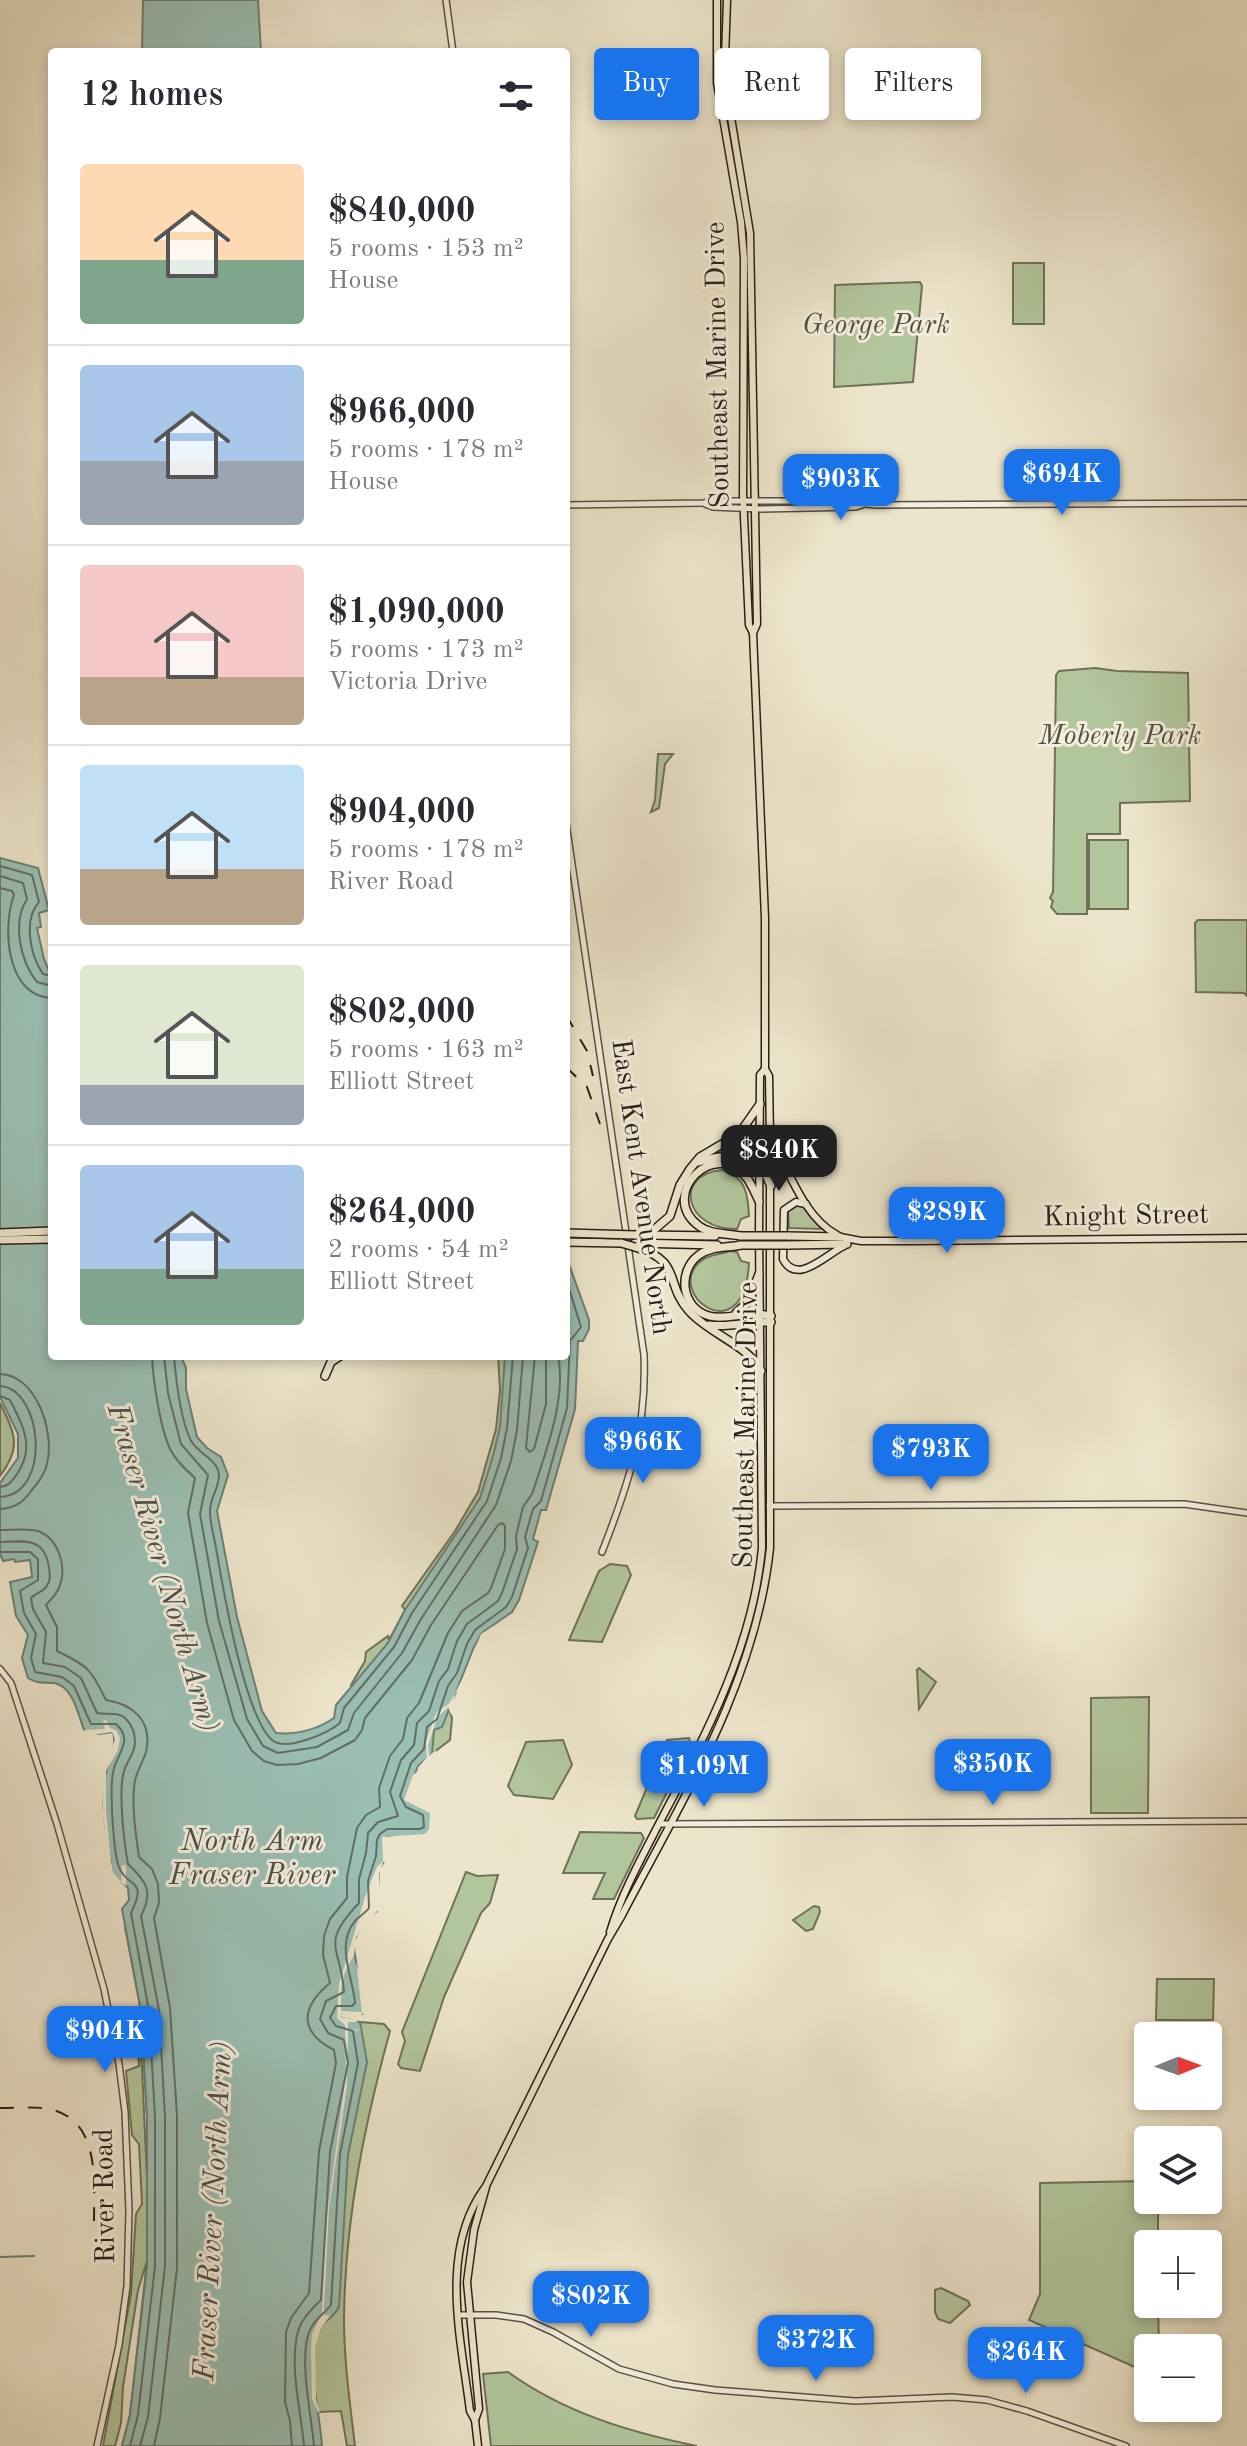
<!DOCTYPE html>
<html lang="en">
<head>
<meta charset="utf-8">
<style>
	body { margin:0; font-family:"Old Standard TT",serif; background:#f7f7f7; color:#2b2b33; height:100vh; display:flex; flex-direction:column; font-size:30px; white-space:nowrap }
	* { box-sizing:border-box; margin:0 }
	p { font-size:26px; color:#7c7c81 }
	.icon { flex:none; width:44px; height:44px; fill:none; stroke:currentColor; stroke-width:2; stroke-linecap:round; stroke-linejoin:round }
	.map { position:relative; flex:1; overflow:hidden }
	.drawer { position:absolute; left:48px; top:48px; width:522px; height:1312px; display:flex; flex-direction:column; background:#fff; border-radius:8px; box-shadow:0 4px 12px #0003 }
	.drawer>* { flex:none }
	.top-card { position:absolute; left:594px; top:48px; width:532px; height:72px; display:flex; gap:16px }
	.needle { width:52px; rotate:89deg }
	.tools { position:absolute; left:1134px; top:2022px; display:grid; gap:16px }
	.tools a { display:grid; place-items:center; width:88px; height:88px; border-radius:8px; background:#fff; box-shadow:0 4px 12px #0003; font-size:40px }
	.price { position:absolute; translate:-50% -68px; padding:0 18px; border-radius:16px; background:#1a73e8; color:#fff; font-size:26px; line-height:52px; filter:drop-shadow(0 2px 4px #0008) }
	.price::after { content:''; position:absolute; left:50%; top:48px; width:24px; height:18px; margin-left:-12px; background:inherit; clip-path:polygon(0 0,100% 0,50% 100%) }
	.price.active { background:#222; color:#fff }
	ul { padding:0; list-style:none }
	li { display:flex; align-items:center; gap:24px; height:200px; padding:0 32px }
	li+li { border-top:2px solid #e1e1e2 }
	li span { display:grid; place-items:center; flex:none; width:224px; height:160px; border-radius:8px; color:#555 }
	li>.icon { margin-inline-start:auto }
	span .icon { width:96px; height:96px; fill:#fffc; stroke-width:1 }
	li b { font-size:34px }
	h2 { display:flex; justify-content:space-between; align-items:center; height:96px; padding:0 32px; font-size:34px }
	.tag { padding:0 28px; border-radius:8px; background:#fff; box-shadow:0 4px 12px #0003; font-size:28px; line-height:72px }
	.tag.active { background:#1a73e8; color:#fff }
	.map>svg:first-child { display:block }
	.green { fill:#b2c69c; stroke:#6e725a; stroke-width:2 }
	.water { fill:#9abfb3; stroke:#6e7f75; stroke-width:2 }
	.pier { fill:#ede5cb }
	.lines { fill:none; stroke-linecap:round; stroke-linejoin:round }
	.shore { stroke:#626e65; stroke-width:2 }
	.stream { stroke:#6e7f75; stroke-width:2 }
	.tertiary-casing { stroke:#5c5044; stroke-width:8 }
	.secondary-casing { stroke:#2b1e17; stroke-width:9 }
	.primary-casing { stroke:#2b1e17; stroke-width:9 }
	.motorway-casing { stroke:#2b1e17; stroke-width:10 }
	.tertiary { stroke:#f3eedd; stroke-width:5 }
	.secondary { stroke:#f3eedd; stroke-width:6 }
	.primary { stroke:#ede5cb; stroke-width:6 }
	.motorway { stroke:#ede5cb; stroke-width:7 }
	.rail { stroke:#2b1e17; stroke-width:2; stroke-dasharray:14 14; stroke-linecap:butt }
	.motorway-bridge-casing { stroke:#2b1e17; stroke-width:10; stroke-linecap:butt }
	.motorway-bridge { stroke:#ede5cb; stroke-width:7 }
	.labels { text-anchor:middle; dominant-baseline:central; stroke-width:6; stroke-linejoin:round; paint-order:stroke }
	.park-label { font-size:28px; font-style:italic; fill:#54503f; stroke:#f3eedd }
	.street-label { font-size:28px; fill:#2b1e17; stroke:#f3eedd }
	.water-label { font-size:30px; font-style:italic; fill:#4c4e46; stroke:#f3eedd }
</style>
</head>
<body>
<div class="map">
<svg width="1247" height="2446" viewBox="0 0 1247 2446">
	<rect width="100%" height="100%" fill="#ede5cb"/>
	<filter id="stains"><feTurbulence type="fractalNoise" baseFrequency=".0025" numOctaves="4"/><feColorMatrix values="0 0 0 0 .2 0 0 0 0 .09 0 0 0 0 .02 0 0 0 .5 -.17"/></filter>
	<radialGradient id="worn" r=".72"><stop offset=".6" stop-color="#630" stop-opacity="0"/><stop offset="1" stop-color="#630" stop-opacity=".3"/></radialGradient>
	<g class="green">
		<rect x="1013" y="263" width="31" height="61"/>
		<polygon points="920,282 922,286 913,382 834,387 835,285"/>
		<polygon points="1095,668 1117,671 1188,673 1190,801 1120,803 1120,834 1087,834 1087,914 1057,914 1051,907 1053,901 1050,898 1053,892 1056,675 1059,671"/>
		<polygon points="658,754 673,754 665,764 659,808 651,812 655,800"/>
		<rect x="1089" y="840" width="39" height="69"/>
		<polygon points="1198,920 1247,920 1247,996 1244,993 1196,992 1195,923"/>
		<polygon points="751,1125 753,1157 730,1152 711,1153 739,1138"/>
		<path d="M722,1170C746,1176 748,1195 749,1216L741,1219L737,1229C684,1230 673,1174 722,1170Z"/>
		<polygon points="798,1205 805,1207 821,1229 789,1228 788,1211"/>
		<path d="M730,1251L737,1252L741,1261L749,1263C744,1355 662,1292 701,1261C709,1254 720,1255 730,1251Z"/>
		<polygon points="498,1356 512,1356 495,1474 364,1687 351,1685 365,1661 366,1652 388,1636 389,1640 405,1610 402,1606 455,1531 478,1492 496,1429 500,1390"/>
		<path d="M0,1403C15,1434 22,1447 0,1476Z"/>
		<polygon points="610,1564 627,1566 631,1575 602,1642 569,1640 599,1571"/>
		<polygon points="919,1668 936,1682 919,1709 917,1670"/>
		<polygon points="1149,1697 1148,1813 1091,1813 1091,1698"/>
		<path d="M448,1707L452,1718L450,1740L429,1756C429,1736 434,1721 448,1707Z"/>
		<polygon points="689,1738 691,1745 654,1818 637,1819 635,1816 667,1740"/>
		<polygon points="563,1740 572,1765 553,1799 514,1795 508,1786 526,1742"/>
		<polygon points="580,1832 641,1833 644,1838 614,1899 593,1899 605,1873 563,1873"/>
		<polygon points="466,1872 477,1876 498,1875 490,1903 481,1913 444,1997 420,2071 401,2068 398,2064 405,2041 402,2032"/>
		<polygon points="814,1906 819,1907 820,1912 813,1929 806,1931 793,1920"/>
		<polygon points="125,1927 149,1963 159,2343 122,2446 130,2415 147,2261 138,2290 123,2387 121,2423 115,2446 103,2446 131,2294 136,2214 142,2204 139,2144 132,2135 126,2071 139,2066 135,2023 137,2023 142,2067 147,2179 147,2117 141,2011"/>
		<polygon points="1157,1979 1214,1979 1213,2020 1156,2020"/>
		<path d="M360,2022L384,2024L390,2031C364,2126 345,2220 344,2319C344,2361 350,2404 355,2446H347L341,2411L319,2412C312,2395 311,2350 317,2333C319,2327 323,2321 325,2315L363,2042Z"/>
		<polygon points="1148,2181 1148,2200 1158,2200 1158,2244 1148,2244 1148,2304 1158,2304 1159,2348 1148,2348 1148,2373 1029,2320 1040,2294 1040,2183"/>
		<polygon points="941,2288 968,2301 970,2305 950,2323 938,2319 935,2312 935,2290"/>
		<path d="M508,2372C565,2413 629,2432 697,2446H491L483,2374Z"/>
	</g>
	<g class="water">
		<polygon points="143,0 258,0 261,52 142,52"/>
		<path d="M0,858L38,868L49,910L39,913L41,927L37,928L44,959L52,978V1356H181L186,1368V1389L197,1437L207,1448L221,1457L228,1475L217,1511L237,1617L262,1711L276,1733C298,1735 316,1730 334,1718L336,1705L388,1643L405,1610L480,1498L493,1456L500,1427L505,1356H566V1256L589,1320V1329L583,1341H578L575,1409L546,1510H541L533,1539L538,1542L519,1600L512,1612L482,1633L474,1647L442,1727L434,1730L432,1754L418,1766L408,1793L432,1813V1831L427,1837H387L385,1860L379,1869L377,1911L361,1926L353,1943L364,2009L362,2014L339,2013L338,2017L360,2022L367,2062L348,2155L339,2307C334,2319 319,2322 316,2336C307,2369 320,2413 322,2446H122L130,2415L147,2266V2117L141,2011L122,1909L129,1900L128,1888L112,1873C109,1845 101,1813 104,1785C105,1764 118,1752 113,1732L99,1734L84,1730C78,1714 73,1686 54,1683C44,1682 37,1684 28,1678L22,1658L28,1635L16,1616L10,1582L32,1577L30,1560L15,1562L14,1559L3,1561L0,1554V1483L18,1458V1434L0,1397Z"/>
	</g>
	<g class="pier">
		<polygon points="511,1615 503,1623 485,1634 479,1643 468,1679 455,1694 451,1715 448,1707 437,1718 428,1745 429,1756 436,1750 436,1754 417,1769 427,1757 426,1742 434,1718 438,1711 449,1704 463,1678 481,1634"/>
		<polygon points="106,1720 110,1728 116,1730 120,1738 118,1750 106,1771 106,1811 111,1861 113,1872 121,1881 122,1865 126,1865 126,1886 113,1877 109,1869 103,1814 102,1788 105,1768 115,1739 112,1732 92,1735 83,1730 105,1729 103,1721"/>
		<polygon points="422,1768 412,1795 430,1804 436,1812 435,1832 427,1841 389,1842 388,1861 383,1862 379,1874 379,1909 356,1937 354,1955 345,1972 341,1988 341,2011 362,2012 356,1963 363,1981 366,2010 360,2016 340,2014 340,2017 357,2020 357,2022 348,2022 348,2029 363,2030 348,2031 347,2086 329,2209 324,2309 325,2315 330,2316 321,2328 315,2347 316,2400 320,2412 318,2412 312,2399 311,2348 312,2334 322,2313 326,2223 346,2074 345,2025 337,2018 339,1984 366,1894 377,1867 383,1861 382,1837 425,1834 429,1829 430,1813 404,1800 413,1775"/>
	</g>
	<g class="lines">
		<g class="shore">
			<path d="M0,866L32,875L39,902C23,920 30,955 43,974L52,976"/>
			<path d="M0,876L23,883L27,899C12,922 20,961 37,982L52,986"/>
			<path d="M0,888L12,891L14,895C2,927 6,997 52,998"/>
			<path d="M152,1356C153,1380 160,1427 170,1449C176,1461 186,1470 195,1478L188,1513L207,1623L234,1720L252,1751L264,1761L277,1765L298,1764L321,1758L355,1740L362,1730L365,1718L412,1660L431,1625L498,1525L502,1523L505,1526V1549L491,1588L488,1593L462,1611L448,1633L419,1703L407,1718L403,1739L390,1756L379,1788L380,1807L366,1815L357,1828L347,1877V1898L330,1919L324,1936L323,1955L330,1983C302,2006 297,2031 334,2050L336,2063L319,2151L309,2293L291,2318L286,2332L285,2402L290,2421L292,2446"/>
			<polyline points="164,1356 168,1393 181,1444 208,1475 200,1514 219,1621 247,1719 263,1746 278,1753 317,1747 348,1730 354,1713 402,1653 421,1619 496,1505 511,1461 517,1430 523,1356"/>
			<path d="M174,1356C176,1380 180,1416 190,1439C197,1454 219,1459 219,1476C219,1488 209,1500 210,1512C210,1523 214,1536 216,1548C223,1588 244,1715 272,1740C286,1752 328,1733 340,1723L344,1708L394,1647L412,1613L487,1501L501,1458L507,1428L513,1356"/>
			<polyline points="535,1356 526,1448 530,1452 534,1449 546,1404 546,1356"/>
			<path d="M0,1374C37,1375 55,1433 47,1464C45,1474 38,1483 31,1491C23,1503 14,1508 0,1509"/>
			<path d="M0,1386C42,1388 53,1494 0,1497"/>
			<path d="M0,1396L10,1400C24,1428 36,1449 15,1477C10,1483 8,1486 0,1487"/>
			<path d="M0,1530C12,1530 27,1528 38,1531C58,1538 67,1566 60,1585C58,1593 51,1599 46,1605L57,1627V1651C90,1667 90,1669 106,1700C133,1704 153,1721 146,1752C142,1765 134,1774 134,1788C132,1810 136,1836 139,1857L152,1869L158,1884L159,1903L154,1918L170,2008L177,2116V2268L160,2418L154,2446"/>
			<path d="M0,1542C25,1541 45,1537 49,1568C50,1575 51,1581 46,1587C42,1592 35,1594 31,1598L33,1609L46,1632L43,1663L65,1667L81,1678L97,1713C107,1715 118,1711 126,1719C132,1725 135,1734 135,1742C135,1753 127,1761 124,1771C118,1791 124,1843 128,1864C146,1881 154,1891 141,1916L159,2010L165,2117V2266L148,2417L140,2446"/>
			<path d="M0,1552H30L38,1559V1580L20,1591L24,1613L36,1634L31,1658L35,1672L62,1677L74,1686L91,1724H116C133,1739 119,1752 114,1768C110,1782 112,1797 112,1812C113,1825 114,1855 119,1867C126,1888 149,1877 131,1913L149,2011L155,2117V2266L138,2415L130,2446"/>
			<path d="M304,2446C301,2410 289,2367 298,2331C302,2318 312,2308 321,2300L330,2152L348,2063L344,2040L328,2033L320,2019L326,2001L344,1992C341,1946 319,1945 359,1903V1879L366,1853L368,1833L378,1822L398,1816L390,1792L401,1760L414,1745L417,1723L429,1711L439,1681L448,1669L457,1641L467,1624L498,1601L502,1593L517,1549L516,1536L523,1507L532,1494C545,1454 567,1398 558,1356"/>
			<path d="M314,2446C312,2418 297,2353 311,2328C316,2318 325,2313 331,2305L340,2154L358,2063L353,2031L336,2026L330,2018L336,2006H352L355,2003C353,1976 335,1945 355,1921C359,1917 365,1913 369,1908L368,1881L376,1856L377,1840L380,1834L387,1829H420L424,1827L423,1815L406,1807L400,1796L411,1763L424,1749L427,1727L437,1719L448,1686L457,1673L467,1644L475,1630L506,1607L512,1597L528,1548L525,1537L533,1509L541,1501L567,1408L570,1341L581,1327L566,1279"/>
		</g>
		<polyline class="stream" points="0,2257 34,2256"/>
		<g class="tertiary-casing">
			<g id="tertiary">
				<polyline points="446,0 453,52"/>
				<polyline points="705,504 713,507 759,509 856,507 862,505"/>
				<polyline points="566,505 704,503 712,501 834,501 876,505 1247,503"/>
				<path d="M566,823L644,1355C647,1429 629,1483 602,1552"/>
				<polyline points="769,1506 1184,1504 1247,1513"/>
				<polyline points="0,1669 11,1683 57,1824 104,1989 119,2064 125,2112 129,2211 127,2286 119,2345 97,2446"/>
				<polyline points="659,1824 1247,1821"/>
				<polyline points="458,2315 496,2315 524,2319 553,2332 619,2369 673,2384 715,2390 855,2401 952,2397 987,2400 1027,2411 1126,2446"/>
			</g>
		</g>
		<g class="secondary-casing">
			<g id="secondary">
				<path d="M806,1204L796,1202L784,1210L783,1259C797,1286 825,1255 844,1246"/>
				<polyline points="840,1237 861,1241 911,1241 1247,1238"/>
			</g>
		</g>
		<g class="primary-casing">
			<g id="primary">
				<polyline points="717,0 717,83 741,222 744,258 743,495 749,625 753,633"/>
				<path d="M772,1141C790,1173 804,1217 837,1235"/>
				<path d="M610,1932C622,1892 644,1853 663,1816C708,1731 753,1645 762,1548L759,1233L760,1075L765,1069"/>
				<polyline points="475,2420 479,2409 467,2282 474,2230 486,2187"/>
				<path d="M478,2446L475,2420L470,2411C461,2338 438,2250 486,2186L608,1939L621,1917C682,1800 756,1682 770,1548V1138L769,1076L765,1069V918L753,633L757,624L750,233L727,93L725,58L727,0"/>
			</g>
		</g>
		<g class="motorway-casing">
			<g id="motorway">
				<path d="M699,1162C716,1156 748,1151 762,1168C766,1173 768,1180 771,1186"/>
				<polyline points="0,1233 52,1231"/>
				<polyline points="635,1235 655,1229 670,1216 680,1185 690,1169 700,1157 739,1134 760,1104"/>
				<polyline points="643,1235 715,1236"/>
				<path d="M741,1236C727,1233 711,1235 699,1226C657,1195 715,1136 747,1178C752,1185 755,1193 759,1201"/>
				<polyline points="788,1236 840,1237"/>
				<polyline points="0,1240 52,1239"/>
				<polyline points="566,1242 621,1243"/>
				<polyline points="635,1243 717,1245"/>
				<path d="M741,1245C727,1248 711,1246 699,1255C677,1271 681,1308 709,1316C727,1321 748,1310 771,1316"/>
				<polyline points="788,1245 847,1244"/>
				<path d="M635,1247C683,1261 664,1283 689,1311C709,1334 747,1344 761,1371"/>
				<polyline points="736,1313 749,1301 759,1274"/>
				<path d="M709,1325C730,1328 750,1321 771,1322"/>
				<polyline points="325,1376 331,1362 340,1356"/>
			</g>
		</g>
		<use href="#tertiary" class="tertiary"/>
		<use href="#secondary" class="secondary"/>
		<use href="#primary" class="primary"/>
		<use href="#motorway" class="motorway"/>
		<g class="rail">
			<polyline points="566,1015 587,1051 593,1076"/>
			<polyline points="566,1067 587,1087 600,1124"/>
			<path d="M0,2108C14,2108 30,2107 44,2108C101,2116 94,2179 94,2221"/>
		</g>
		<g class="motorway-bridge-casing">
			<g id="motorway-bridge">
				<polyline points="566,1233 635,1235"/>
				<polyline points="741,1236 788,1236"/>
				<polyline points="621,1243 635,1247"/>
				<polyline points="741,1245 788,1245"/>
			</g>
		</g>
		<use href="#motorway-bridge" class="motorway-bridge"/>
	</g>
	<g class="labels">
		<g class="park-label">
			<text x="876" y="326">George Park</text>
			<text x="1120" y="737">Moberly Park</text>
		</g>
		<g class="street-label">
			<text transform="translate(719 365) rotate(-91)">Southeast Marine Drive</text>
			<text transform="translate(640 1187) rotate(82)">East Kent Avenue North</text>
			<text transform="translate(1126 1217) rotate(-1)">Knight Street</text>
			<text transform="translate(747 1425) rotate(-89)">Southeast Marine Drive</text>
			<text transform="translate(106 2196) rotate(-91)">River Road</text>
		</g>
		<g class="water-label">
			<text transform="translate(162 1568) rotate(74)">Fraser River (North Arm)</text>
			<text x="252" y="1842">North Arm<tspan x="252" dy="34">Fraser River</tspan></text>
			<text transform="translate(214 2211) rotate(-87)">Fraser River (North Arm)</text>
		</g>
	</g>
	<rect width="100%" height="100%" filter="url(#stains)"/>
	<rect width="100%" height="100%" fill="url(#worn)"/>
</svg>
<div class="tools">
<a><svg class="needle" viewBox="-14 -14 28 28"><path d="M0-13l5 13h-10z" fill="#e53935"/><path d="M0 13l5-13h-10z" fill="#7c7c81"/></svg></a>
<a><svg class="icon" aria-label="layers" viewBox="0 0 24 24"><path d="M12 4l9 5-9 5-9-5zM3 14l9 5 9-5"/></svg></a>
<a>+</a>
<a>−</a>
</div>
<b class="price" style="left:1062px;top:517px">$694K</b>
<b class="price" style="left:841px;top:522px">$903K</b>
<b class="price active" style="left:779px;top:1193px">$840K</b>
<b class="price" style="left:947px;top:1255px">$289K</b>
<b class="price" style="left:643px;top:1485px">$966K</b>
<b class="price" style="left:931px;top:1492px">$793K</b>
<b class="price" style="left:993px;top:1807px">$350K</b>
<b class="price" style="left:704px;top:1809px">$1.09M</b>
<b class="price" style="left:105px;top:2074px">$904K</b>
<b class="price" style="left:591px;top:2339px">$802K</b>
<b class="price" style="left:816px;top:2383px">$372K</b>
<b class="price" style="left:1026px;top:2395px">$264K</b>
<div class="top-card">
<a class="tag active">Buy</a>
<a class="tag">Rent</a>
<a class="tag">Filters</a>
</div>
<section class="drawer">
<h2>12 homes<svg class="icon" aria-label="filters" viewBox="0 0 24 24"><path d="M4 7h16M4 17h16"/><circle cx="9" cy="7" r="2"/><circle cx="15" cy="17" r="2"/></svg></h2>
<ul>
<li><span style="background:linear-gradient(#ffd9b3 60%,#7fa58c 0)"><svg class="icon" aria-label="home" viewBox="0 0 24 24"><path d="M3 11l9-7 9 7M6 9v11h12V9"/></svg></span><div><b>$840,000</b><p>5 rooms · 153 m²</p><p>House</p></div></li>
<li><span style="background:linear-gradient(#a9c7e8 60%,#9aa5b1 0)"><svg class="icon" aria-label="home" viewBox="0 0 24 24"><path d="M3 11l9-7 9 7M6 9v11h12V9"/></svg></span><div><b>$966,000</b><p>5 rooms · 178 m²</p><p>House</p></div></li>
<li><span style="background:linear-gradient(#f6c9c9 70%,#b9a48a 0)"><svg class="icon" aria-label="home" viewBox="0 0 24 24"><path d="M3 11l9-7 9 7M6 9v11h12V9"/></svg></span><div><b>$1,090,000</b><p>5 rooms · 173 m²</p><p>Victoria Drive</p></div></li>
<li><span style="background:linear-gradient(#bfe0f5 65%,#b9a48a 0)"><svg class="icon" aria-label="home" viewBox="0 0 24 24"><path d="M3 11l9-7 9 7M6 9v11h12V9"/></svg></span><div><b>$904,000</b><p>5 rooms · 178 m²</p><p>River Road</p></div></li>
<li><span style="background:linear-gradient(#dfe7d0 75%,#9aa5b1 0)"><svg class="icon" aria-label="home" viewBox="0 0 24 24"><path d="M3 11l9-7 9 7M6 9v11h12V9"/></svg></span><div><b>$802,000</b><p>5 rooms · 163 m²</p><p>Elliott Street</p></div></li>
<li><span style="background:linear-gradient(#a9c7e8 65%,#7fa58c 0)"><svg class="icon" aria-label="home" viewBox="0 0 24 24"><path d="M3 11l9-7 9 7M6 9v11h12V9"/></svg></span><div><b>$264,000</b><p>2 rooms · 54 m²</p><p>Elliott Street</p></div></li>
</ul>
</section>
</div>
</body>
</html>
